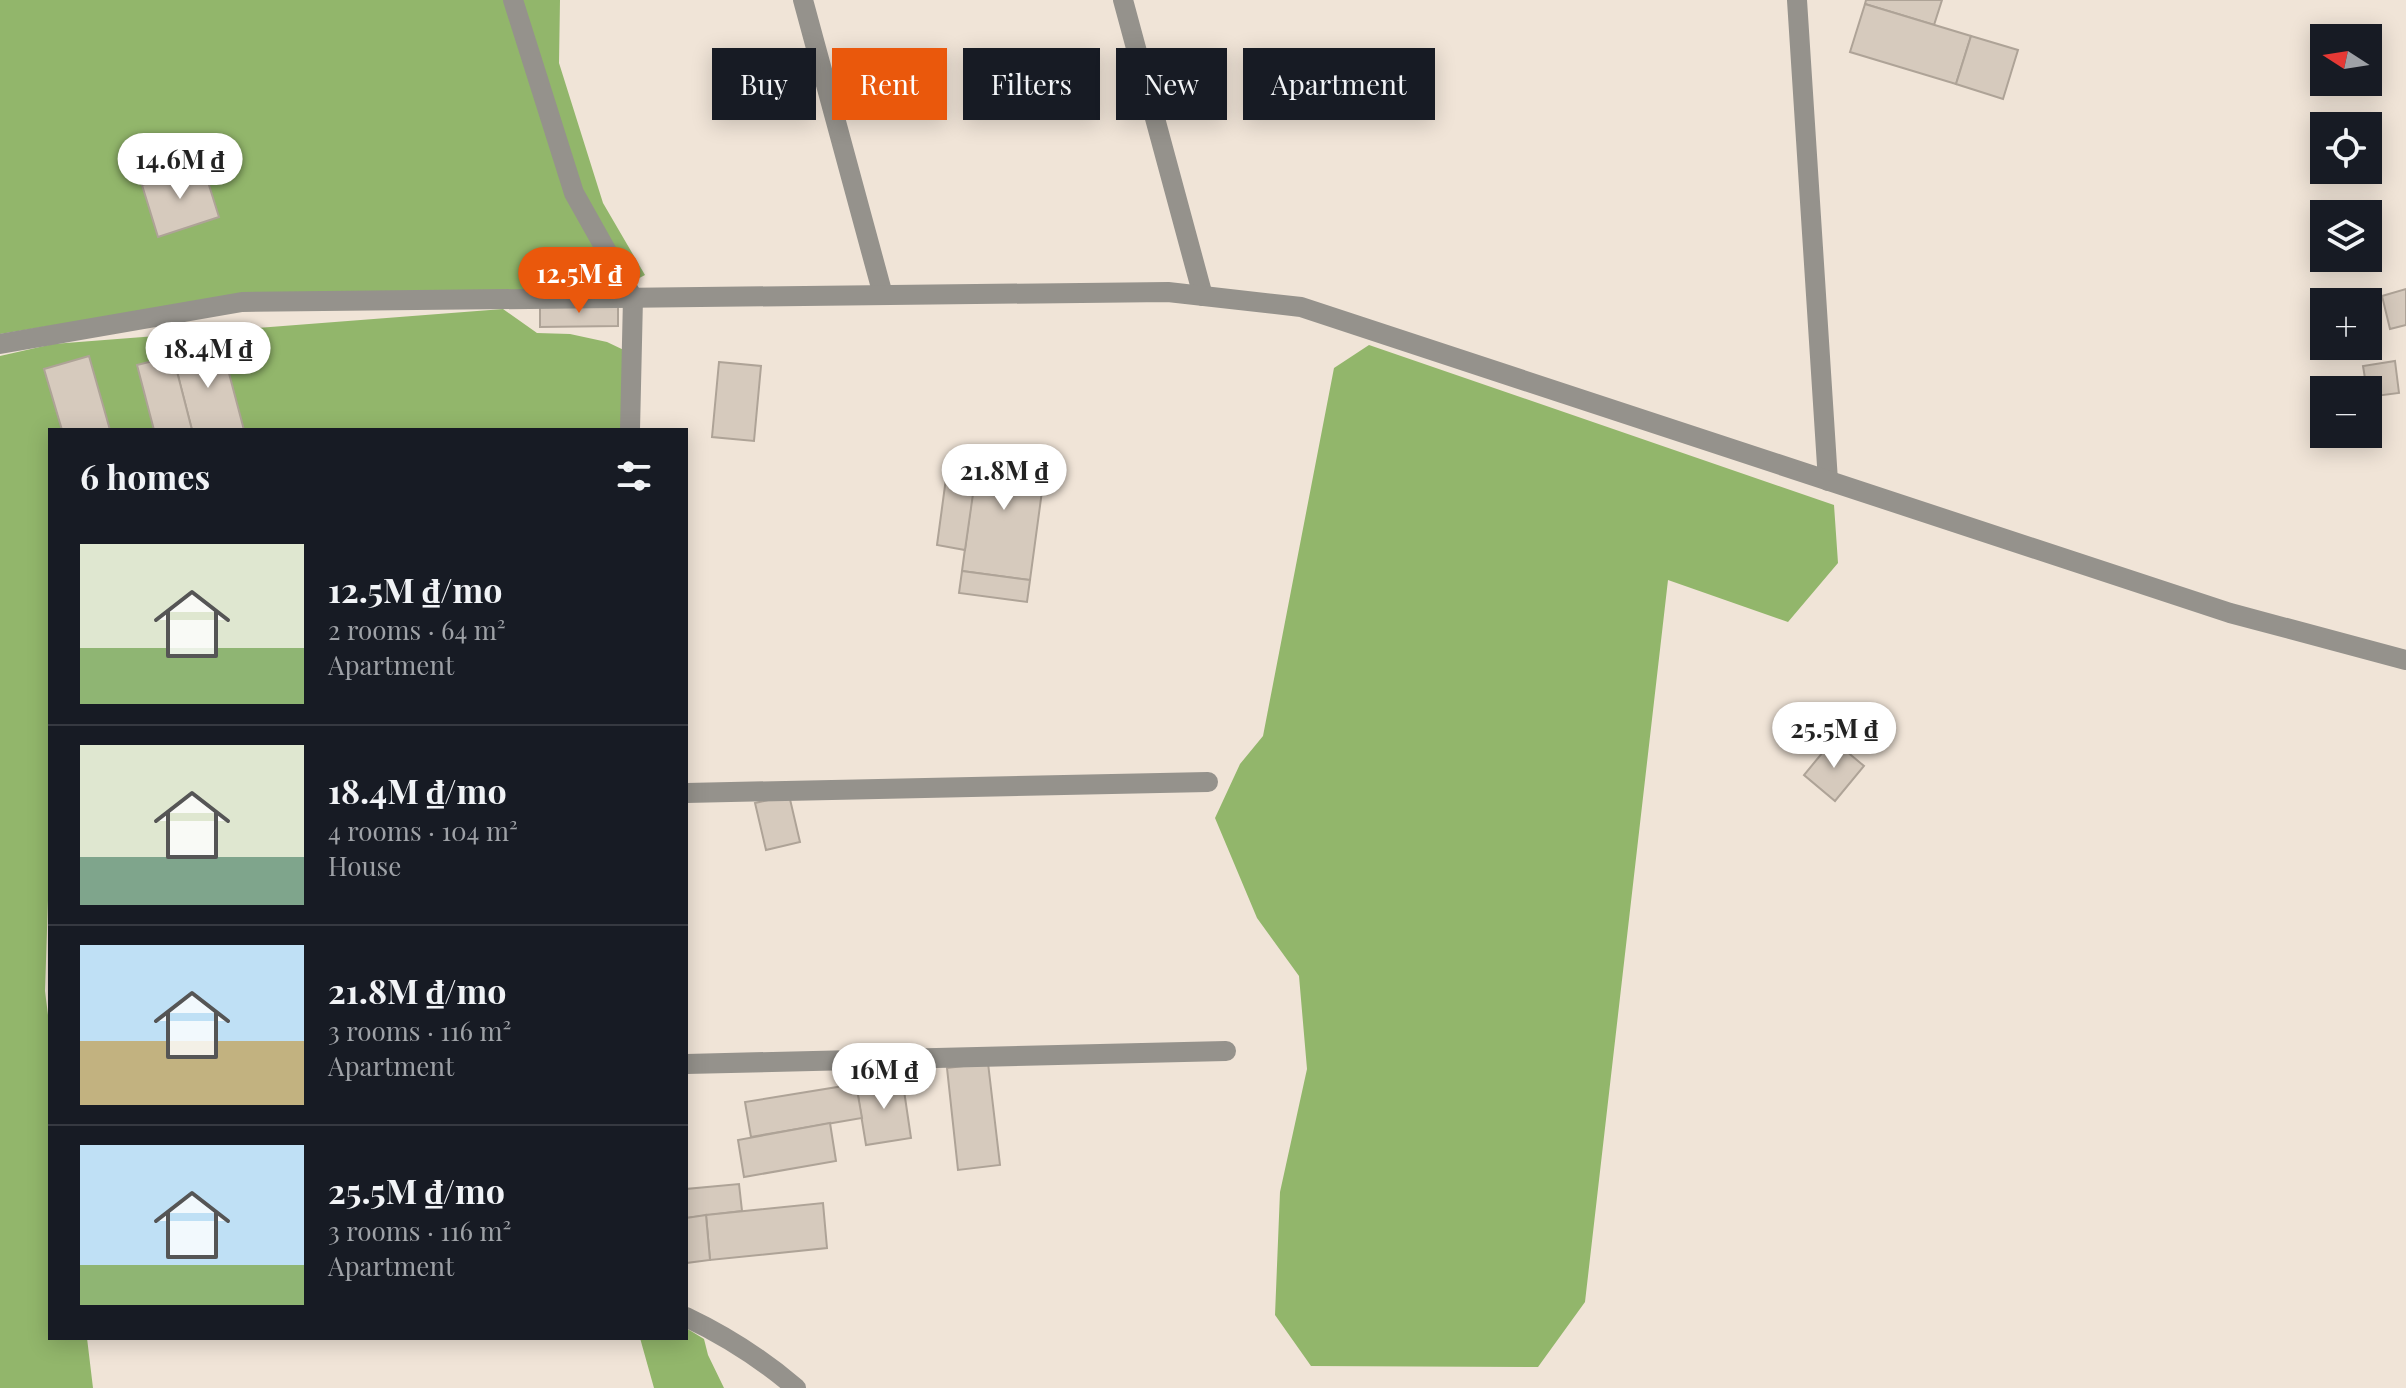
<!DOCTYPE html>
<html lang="en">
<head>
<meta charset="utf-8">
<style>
	body { margin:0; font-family:"Playfair Display",serif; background:#242831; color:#f1f3f6; height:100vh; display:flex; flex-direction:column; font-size:30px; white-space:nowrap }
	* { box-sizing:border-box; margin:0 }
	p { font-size:26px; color:#9ea1a6 }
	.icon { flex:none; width:44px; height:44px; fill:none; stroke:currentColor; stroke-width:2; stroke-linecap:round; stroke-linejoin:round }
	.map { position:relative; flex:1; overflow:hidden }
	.drawer { position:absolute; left:48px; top:428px; width:640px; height:912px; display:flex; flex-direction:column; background:#171b24; border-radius:0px; box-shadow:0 4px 20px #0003 }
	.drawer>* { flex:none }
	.top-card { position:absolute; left:712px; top:48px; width:760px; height:72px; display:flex; gap:16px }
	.needle { width:52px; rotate:282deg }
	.fabs { position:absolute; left:2310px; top:24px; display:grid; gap:16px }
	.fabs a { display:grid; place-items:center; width:72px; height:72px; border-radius:0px; background:#171b24; box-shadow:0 4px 20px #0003; font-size:40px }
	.price { position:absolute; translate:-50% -68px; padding:0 18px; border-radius:28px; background:#fff; color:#222; font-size:26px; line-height:52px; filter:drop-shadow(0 2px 4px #0008) }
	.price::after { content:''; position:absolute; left:50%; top:48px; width:24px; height:18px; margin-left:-12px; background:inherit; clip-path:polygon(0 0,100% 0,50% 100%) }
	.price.selected { background:#ea580c; color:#fff }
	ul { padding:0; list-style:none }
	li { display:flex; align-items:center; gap:24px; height:200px; padding:0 32px }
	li+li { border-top:2px solid #363941 }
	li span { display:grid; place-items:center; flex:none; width:224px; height:160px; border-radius:0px; color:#555 }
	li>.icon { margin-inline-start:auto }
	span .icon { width:96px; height:96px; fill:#fffc; stroke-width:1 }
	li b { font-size:34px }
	h2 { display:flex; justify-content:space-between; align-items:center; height:96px; padding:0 32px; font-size:34px }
	.tag { padding:0 28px; border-radius:0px; background:#171b24; box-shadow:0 4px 20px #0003; font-size:28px; line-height:72px }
	.tag.selected { background:#ea580c; color:#fff }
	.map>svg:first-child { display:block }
	.forest { fill:#92b66b }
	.building { fill:#d6cabd; stroke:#aea397; stroke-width:2 }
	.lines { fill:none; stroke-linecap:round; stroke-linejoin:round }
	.street { stroke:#95928c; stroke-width:20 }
</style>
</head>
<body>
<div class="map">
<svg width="2406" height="1388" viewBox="0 0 2406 1388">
	<rect width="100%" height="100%" fill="#f0e4d7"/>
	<g class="forest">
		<polygon points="0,0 560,0 559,63 603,203 645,275 617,290 240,295 0,334"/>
		<polygon points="503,309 537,333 570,334 607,342 628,352 626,430 50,430 50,840 45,991 50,1031 50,1338 87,1338 93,1388 0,1388 0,356 53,344"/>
		<polygon points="1369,345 1834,505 1838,563 1788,622 1668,580 1585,1302 1538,1367 1311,1366 1275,1315 1280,1192 1307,1069 1299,976 1257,918 1215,818 1240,764 1263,736 1334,368"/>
		<polygon points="686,1328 704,1339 708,1355 724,1388 654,1388 640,1338 686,1338"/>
	</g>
	<g class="building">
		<polygon points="1866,0 1942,0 1934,25 1865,4"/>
		<polygon points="1865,4 1971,36 1956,84 1850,52"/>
		<polygon points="1971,36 2018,50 2003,99 1956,84"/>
		<polygon points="203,166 219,217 158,237 142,185"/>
		<polygon points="2406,289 2406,325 2390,329 2382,296"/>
		<polygon points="618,303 618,326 540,327 540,305"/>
		<polygon points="221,343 244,430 192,430 173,356"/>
		<polygon points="89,356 110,430 62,430 44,369"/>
		<polygon points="173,356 192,430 154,430 137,365"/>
		<polygon points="2395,361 2399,393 2368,397 2363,366"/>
		<polygon points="719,362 761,366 754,441 712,437"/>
		<polygon points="979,445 1047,454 1030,580 962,571"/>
		<polygon points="949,456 978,459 965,550 937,545"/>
		<polygon points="962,571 1030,580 1027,602 959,593"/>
		<polygon points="1833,740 1864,766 1835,801 1804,775"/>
		<polygon points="789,795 800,842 766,850 755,803"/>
		<polygon points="988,1063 1000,1165 958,1170 947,1068"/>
		<polygon points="902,1077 911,1138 866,1145 856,1084"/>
		<polygon points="856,1084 862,1118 751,1137 745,1102"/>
		<polygon points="830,1123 836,1161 744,1177 738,1140"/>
		<polygon points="739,1184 742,1211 686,1218 686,1189"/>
		<polygon points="823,1203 827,1248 710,1260 706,1215"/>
		<polygon points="706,1215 710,1260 686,1263 686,1218"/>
	</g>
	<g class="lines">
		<g class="street">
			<polyline points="513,0 574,193 633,298 630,430"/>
			<polyline points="803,0 883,295"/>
			<polyline points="1123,0 1203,296"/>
			<polyline points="1797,0 1828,481"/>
			<polyline points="0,344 242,302 1168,292 1301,307 2230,613 2406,660"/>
			<polyline points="686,793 1208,782"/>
			<polyline points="686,1064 1226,1051"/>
			<path d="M686,1317C726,1336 762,1359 796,1388"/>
		</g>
	</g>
</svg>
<div class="fabs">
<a><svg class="needle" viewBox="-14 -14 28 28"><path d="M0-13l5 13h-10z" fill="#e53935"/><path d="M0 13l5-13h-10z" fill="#9ea1a6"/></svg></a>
<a><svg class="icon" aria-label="locate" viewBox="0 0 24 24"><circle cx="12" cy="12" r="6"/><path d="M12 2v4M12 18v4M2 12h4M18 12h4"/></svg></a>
<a><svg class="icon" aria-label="layers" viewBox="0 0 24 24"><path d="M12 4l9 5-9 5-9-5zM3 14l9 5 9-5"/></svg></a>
<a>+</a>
<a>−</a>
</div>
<b class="price" style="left:180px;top:201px">14.6M ₫</b>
<b class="price selected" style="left:579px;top:315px">12.5M ₫</b>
<b class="price" style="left:208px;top:390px">18.4M ₫</b>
<b class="price" style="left:1004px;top:512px">21.8M ₫</b>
<b class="price" style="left:1834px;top:770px">25.5M ₫</b>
<b class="price" style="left:884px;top:1111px">16M ₫</b>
<div class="top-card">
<a class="tag">Buy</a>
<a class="tag selected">Rent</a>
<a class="tag">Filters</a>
<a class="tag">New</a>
<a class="tag">Apartment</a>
</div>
<section class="drawer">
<h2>6 homes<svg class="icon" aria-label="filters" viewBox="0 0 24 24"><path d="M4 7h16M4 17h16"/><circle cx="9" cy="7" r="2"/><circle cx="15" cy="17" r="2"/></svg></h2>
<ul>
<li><span style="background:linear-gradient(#dfe7d0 65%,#8fb573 0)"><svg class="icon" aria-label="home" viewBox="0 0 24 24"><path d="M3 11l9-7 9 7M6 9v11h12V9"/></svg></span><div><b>12.5M ₫/mo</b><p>2 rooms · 64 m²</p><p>Apartment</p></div></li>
<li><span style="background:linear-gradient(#dfe7d0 70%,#7fa58c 0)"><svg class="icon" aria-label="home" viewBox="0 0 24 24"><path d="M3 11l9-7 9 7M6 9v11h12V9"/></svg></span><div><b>18.4M ₫/mo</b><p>4 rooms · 104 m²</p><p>House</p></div></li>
<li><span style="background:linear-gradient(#bfe0f5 60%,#c2b280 0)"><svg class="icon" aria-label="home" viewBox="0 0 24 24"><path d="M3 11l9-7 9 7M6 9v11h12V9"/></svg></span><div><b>21.8M ₫/mo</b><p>3 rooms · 116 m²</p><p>Apartment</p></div></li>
<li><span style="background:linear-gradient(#bfe0f5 75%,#8fb573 0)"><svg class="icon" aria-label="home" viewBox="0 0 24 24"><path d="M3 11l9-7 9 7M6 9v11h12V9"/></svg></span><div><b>25.5M ₫/mo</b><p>3 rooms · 116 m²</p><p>Apartment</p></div></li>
</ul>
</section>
</div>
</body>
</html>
